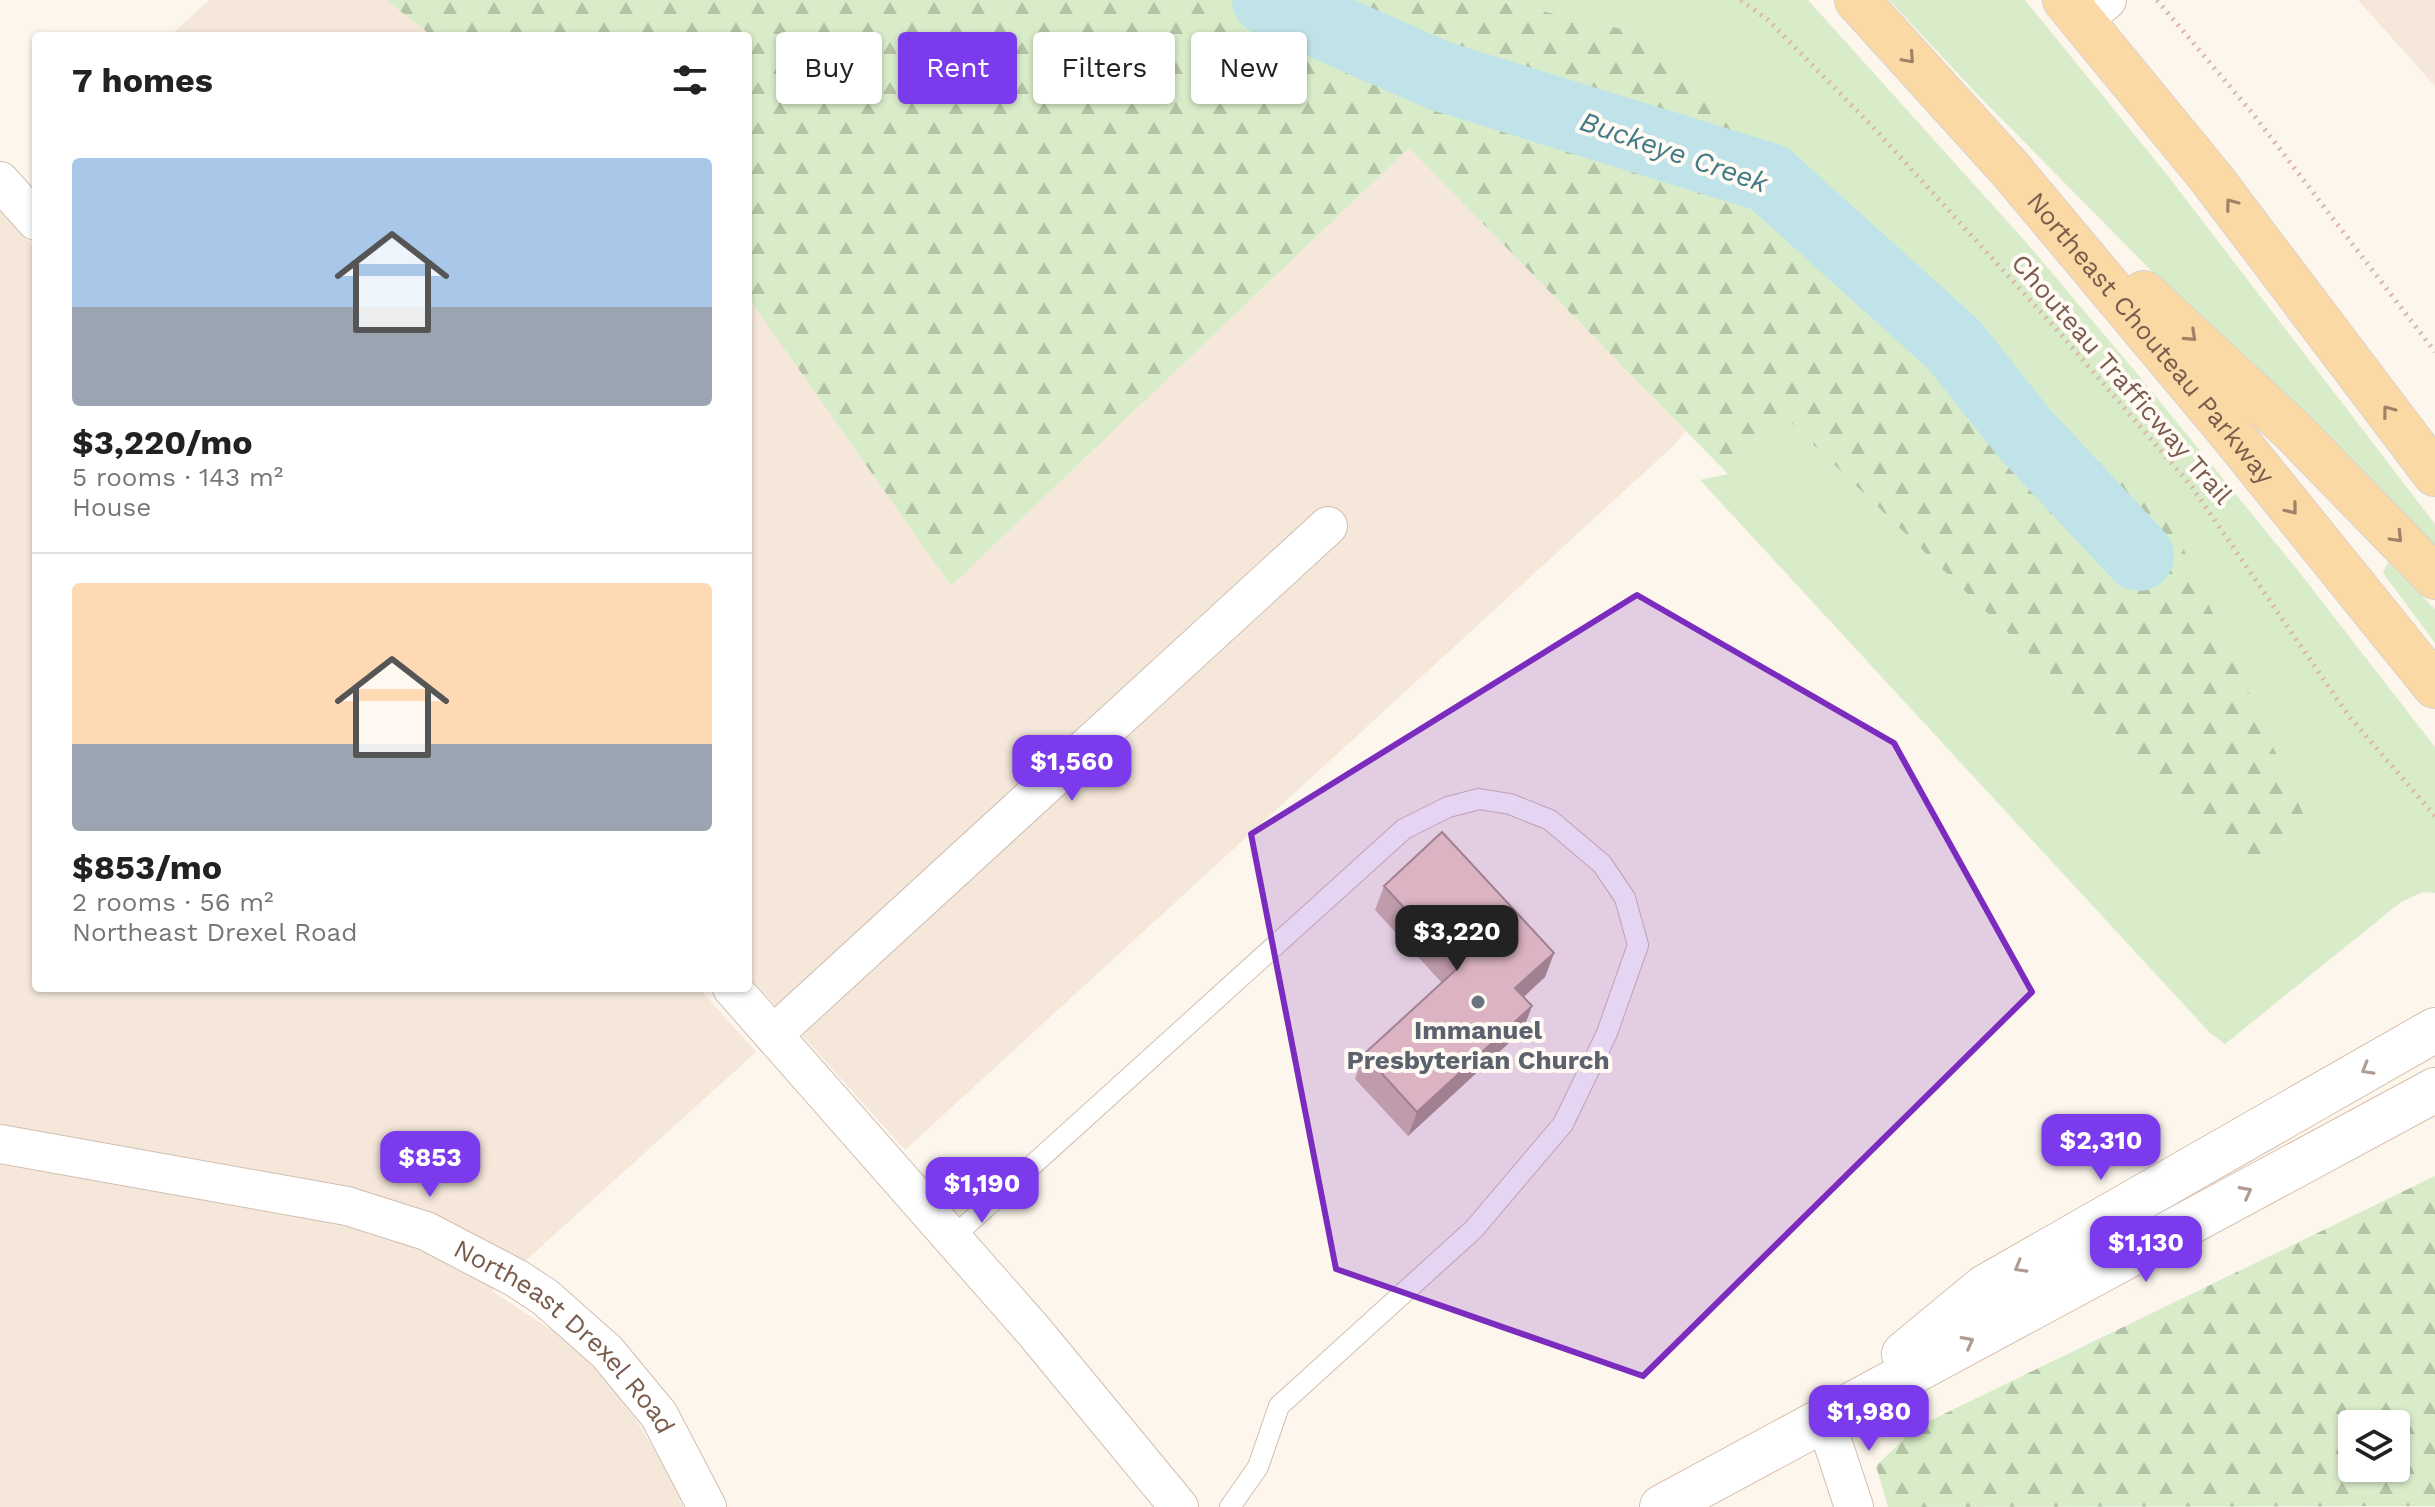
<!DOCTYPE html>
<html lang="en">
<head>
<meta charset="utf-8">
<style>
	body { margin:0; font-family:"Work Sans",sans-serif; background:#f2f2f2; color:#222; height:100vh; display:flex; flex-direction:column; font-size:30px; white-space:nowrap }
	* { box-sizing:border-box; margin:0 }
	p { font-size:26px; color:#767676 }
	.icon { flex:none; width:44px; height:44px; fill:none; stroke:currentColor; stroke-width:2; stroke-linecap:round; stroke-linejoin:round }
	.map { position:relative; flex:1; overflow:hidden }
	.drawer { position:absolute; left:32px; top:32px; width:720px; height:960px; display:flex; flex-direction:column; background:#fff; border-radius:8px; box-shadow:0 2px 6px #0004 }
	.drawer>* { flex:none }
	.hud { position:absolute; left:776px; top:32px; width:760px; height:72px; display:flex; gap:16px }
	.tools { position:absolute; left:2338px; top:1410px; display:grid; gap:16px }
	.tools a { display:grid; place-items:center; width:72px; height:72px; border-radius:8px; background:#fff; box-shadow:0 2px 6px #0004; font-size:40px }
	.price { position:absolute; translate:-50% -68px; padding:0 18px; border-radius:16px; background:#7c3aed; color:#fff; font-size:26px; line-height:52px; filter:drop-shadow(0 2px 4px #0008) }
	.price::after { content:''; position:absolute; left:50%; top:48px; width:24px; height:18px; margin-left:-12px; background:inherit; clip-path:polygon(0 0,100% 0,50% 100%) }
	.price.current { background:#222; color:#fff }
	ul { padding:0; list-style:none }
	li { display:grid; align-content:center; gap:16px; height:424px; padding:0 40px }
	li+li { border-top:2px solid #e0e0e0 }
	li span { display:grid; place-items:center; height:248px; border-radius:8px; color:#555 }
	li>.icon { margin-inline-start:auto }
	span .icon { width:144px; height:144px; fill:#fffc; stroke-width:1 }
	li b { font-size:34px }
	h2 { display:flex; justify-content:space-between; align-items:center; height:96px; padding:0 40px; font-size:34px }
	.pill { padding:0 28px; border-radius:8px; background:#fff; box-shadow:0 2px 6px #0004; font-size:28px; line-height:72px }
	.pill.current { background:#7c3aed; color:#fff }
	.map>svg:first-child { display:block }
	.residential { fill:#f5e8da }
	.grass { fill:#d8ecc9 }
	.forest { fill:url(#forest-firs); fill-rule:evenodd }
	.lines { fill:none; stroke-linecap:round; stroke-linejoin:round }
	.river { stroke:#bfe3e8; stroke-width:70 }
	.service-casing { stroke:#d1beb0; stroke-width:22 }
	.minor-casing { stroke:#d1beb0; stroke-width:40 }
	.secondary-casing { stroke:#d6c0b0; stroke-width:46 }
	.primary-casing { stroke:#dad1cd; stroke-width:46 }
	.path { stroke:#d9b8a5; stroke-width:5; stroke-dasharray:2 6; stroke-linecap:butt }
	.service { stroke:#fff; stroke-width:20 }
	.minor { stroke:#fff; stroke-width:38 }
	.secondary { stroke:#fff; stroke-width:44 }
	.primary { stroke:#fbd9a5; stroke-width:44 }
	.wall { fill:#d1b7a8 }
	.shaded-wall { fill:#aa9588 }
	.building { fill:#f3d5c3; stroke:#aa9588; stroke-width:2 }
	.oneway { stroke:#a18267 }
	.oneway2 { stroke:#af9d94 }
	.marked { fill:#7b2cbf; fill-opacity:0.2; stroke:#7b2cbf; stroke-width:6; stroke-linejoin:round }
	.worship-dot { fill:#6b7280; stroke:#fffaf3; stroke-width:3 }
	.labels { text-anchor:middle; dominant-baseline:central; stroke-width:8; stroke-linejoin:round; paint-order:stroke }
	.street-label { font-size:26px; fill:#7a5c4d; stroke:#fffaf3 }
	.worship-label { font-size:26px; font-weight:bold; fill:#5b616d; stroke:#fffaf3 }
	.water-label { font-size:28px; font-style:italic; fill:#437c86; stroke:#fffaf3 }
</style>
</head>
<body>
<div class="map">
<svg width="2435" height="1507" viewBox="0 0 2435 1507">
	<defs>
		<pattern id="forest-firs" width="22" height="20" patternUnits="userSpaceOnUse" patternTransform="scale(2)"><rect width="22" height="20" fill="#d8ecc9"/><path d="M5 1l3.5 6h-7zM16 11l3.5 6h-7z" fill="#b4c2a5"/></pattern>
	</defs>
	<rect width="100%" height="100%" fill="#fdf6ec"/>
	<g class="residential">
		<polygon points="209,0 386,0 432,36 170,36"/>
		<polygon points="2358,0 2435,0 2435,86"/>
		<polygon points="1409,148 1686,431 1671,448 905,1150 748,975 748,297 951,586"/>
		<polygon points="0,210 36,250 36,988 699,988 756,1052 492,1291 559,1335 599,1372 634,1417 670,1475 683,1507 0,1507"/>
	</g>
	<g class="grass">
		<polygon points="1493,0 1808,0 2025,241 2135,371 2296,568 2435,747 2435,893 2423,892 2401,902 2225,1044 2210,1033 1700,480 1728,474 1787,419 2246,863 1640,33"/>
		<polygon points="1889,0 2025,0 2168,176 2435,524 2435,559 1978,95"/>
		<polygon points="2388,562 2435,609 2435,643 2383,573"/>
	</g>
	<g class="forest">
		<polygon points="386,0 1493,0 1640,33 2175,530 2311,831 2246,863 1787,419 1728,474 1409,148 951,586 748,297 748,36 432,36"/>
		<path d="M2435,1176V1506L1888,1507L1876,1466L1915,1428ZM2352,1424H2396V1468H2352Z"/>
	</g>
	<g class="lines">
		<polyline class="river" points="1267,0 1440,76 1769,178 1954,345 2024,433 2139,556"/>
		<g class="service-casing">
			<polyline id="service" points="952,1238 1404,829 1448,807 1479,799 1510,804 1550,820 1602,864 1625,898 1638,945 1607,1033 1563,1124 1474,1229 1279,1406 1258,1467 1230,1507"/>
		</g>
		<g class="minor-casing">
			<g id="minor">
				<polyline points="2082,21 2107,0"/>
				<polyline points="0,181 36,221"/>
				<polyline points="732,988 1033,1330 1179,1507"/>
				<polyline points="774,1034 1328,526"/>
				<path id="s1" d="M0,1144L347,1206L426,1231L516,1278L545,1297L607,1352L659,1415L707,1507"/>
				<polyline points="1825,1419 1854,1507"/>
			</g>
		</g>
		<g class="secondary-casing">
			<g id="secondary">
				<polyline points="1904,1354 1985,1287 2435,1030"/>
				<polyline points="1662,1507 2435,1090"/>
			</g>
		</g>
		<g class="primary-casing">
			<g id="primary">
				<path id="s2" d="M1857,0L2010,169L2225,426L2435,686"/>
				<polyline points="2065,0 2211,178 2435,474"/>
				<polyline points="2144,293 2295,433 2435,577"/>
			</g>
		</g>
		<g class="path">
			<polyline points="1741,0 1768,20 1873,127 2058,331 2192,487 2348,715 2435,816"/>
			<polyline points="2157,0 2253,114 2435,352"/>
		</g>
		<use href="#service" class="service"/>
		<use href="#minor" class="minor"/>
		<use href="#secondary" class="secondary"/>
		<use href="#primary" class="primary"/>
	</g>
	<polygon class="wall" points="1384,886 1554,953 1545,977 1524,997 1532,1006 1523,1030 1408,1136 1355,1079 1364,1054 1442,983 1375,910"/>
	<g class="shaded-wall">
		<polygon points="1554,953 1545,977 1507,1012 1515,988"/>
		<polygon points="1532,1006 1523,1030 1408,1136 1417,1112"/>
	</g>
	<polygon class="building" points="1442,832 1554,953 1515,988 1532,1006 1417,1112 1364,1054 1459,967 1384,886"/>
	<defs><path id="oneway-chevron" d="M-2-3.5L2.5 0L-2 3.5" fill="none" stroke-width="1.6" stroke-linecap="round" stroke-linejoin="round" transform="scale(2)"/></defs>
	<g class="oneway">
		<use href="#oneway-chevron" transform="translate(1909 58) rotate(48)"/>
		<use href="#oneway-chevron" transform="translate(2231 204) rotate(-127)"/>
		<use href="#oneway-chevron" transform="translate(2191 336) rotate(43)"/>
		<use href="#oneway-chevron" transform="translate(2388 411) rotate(-127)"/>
		<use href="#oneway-chevron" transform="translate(2292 509) rotate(51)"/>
		<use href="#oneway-chevron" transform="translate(2397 537) rotate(46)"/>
	</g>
	<g class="oneway2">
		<use href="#oneway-chevron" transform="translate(2367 1069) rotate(150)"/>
		<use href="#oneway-chevron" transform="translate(2246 1192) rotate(-28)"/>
		<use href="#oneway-chevron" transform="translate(2020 1267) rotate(150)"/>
		<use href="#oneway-chevron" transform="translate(1968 1342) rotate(-28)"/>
	</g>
	<path class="marked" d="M1637,595L1894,743L2032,992L1643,1376L1336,1269L1251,834Z"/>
	<circle class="worship-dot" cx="1478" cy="1002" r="8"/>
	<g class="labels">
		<g class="street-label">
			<text stroke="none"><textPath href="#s2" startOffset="448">Northeast Chouteau Parkway</textPath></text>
			<text transform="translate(2122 379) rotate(49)">Chouteau Trafficway Trail</text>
			<text stroke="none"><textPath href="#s1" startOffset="612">Northeast Drexel Road</textPath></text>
		</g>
		<g class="worship-label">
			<text x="1478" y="1030">Immanuel<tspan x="1478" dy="30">Presbyterian Church</tspan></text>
		</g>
		<g class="water-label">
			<text transform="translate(1674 152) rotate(19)">Buckeye Creek</text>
		</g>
	</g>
</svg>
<div class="tools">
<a><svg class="icon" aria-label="layers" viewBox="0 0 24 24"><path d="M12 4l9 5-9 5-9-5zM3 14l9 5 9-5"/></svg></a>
</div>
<b class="price" style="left:1072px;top:803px">$1,560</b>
<b class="price current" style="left:1457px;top:973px">$3,220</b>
<b class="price" style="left:2101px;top:1182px">$2,310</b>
<b class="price" style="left:430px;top:1199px">$853</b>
<b class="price" style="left:982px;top:1225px">$1,190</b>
<b class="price" style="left:2146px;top:1284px">$1,130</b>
<b class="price" style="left:1869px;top:1453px">$1,980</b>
<div class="hud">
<a class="pill">Buy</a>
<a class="pill current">Rent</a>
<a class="pill">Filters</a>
<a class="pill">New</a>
</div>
<section class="drawer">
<h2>7 homes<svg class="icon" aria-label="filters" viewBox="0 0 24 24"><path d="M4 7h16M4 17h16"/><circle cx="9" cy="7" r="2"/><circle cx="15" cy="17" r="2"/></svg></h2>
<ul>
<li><span style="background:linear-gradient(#a9c7e8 60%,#9aa5b1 0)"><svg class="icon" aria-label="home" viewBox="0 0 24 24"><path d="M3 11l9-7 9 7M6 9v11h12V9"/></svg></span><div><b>$3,220/mo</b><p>5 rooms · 143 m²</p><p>House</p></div></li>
<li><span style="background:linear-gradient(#ffd9b3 65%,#9aa5b1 0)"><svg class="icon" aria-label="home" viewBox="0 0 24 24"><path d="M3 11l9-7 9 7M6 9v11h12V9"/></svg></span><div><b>$853/mo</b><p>2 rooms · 56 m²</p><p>Northeast Drexel Road</p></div></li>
</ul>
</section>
</div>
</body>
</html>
